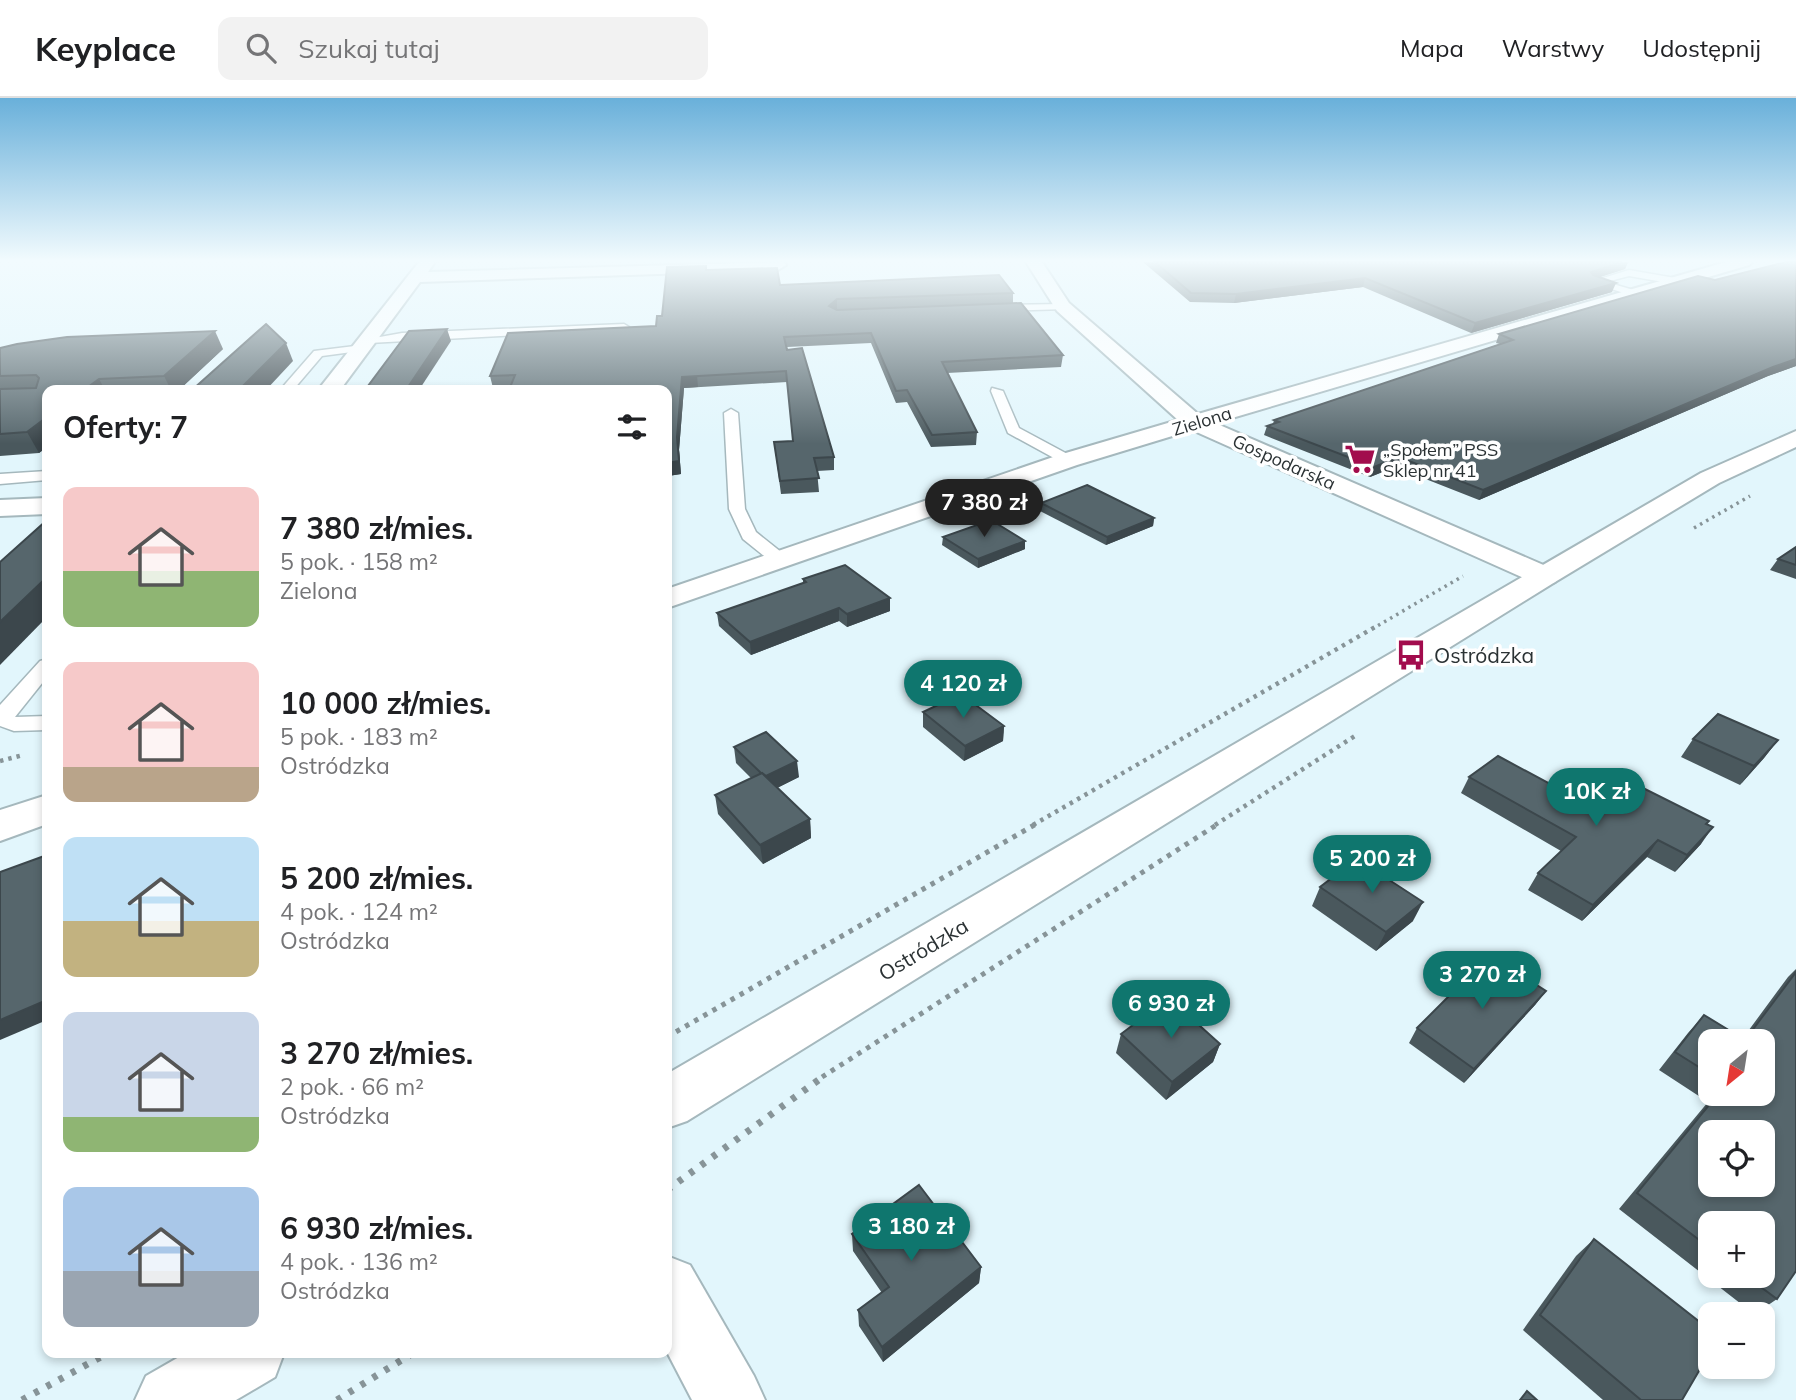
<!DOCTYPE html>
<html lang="pl">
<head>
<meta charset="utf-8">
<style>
	body { margin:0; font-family:Mulish,sans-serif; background:#f2f2f2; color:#202124; height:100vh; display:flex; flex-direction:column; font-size:26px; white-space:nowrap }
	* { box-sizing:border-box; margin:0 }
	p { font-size:23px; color:#757577 }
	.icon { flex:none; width:38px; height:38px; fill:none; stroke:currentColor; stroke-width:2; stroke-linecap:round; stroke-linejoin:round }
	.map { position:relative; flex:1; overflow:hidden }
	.sheet { position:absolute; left:42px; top:287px; width:630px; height:973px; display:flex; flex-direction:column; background:#fff; border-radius:14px; box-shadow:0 4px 10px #0003 }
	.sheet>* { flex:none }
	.needle { width:46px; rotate:210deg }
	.controls { position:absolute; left:1698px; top:931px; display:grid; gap:14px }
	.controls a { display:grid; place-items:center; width:77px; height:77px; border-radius:14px; background:#fff; box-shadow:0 4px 10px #0003; font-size:35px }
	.price { position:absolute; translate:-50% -60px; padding:0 16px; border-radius:24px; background:#0f766e; color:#fff; font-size:23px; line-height:46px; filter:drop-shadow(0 2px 4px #0008) }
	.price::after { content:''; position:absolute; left:50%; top:42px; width:21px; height:16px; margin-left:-10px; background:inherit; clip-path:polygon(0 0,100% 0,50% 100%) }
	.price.active { background:#222; color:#fff }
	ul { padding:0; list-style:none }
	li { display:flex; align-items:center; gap:21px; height:175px; padding:0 21px }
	li span { display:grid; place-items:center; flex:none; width:196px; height:140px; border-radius:14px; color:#555 }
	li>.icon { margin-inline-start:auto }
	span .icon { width:84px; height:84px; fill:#fffc; stroke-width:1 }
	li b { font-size:30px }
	h2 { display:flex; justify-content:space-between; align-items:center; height:84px; padding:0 21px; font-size:30px }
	header { display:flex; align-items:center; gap:42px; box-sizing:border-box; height:98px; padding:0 35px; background:#fff; border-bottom:2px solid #e0e0e0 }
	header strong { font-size:33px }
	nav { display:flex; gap:38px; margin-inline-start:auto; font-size:24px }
	.search { width:490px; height:63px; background:#f2f2f2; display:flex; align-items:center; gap:18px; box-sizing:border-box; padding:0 24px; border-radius:14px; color:#757577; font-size:26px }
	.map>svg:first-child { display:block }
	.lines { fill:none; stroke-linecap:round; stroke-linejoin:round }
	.service-casing { stroke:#a5b8bd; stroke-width:3 }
	.minor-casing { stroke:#a5b8bd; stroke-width:4 }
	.primary-casing { stroke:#a5b8bd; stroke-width:4 }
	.path-far3 { stroke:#879498; stroke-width:3.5; stroke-dasharray:2.5 4.5; stroke-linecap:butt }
	.path-far2 { stroke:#879498; stroke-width:4.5; stroke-dasharray:3.5 5; stroke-linecap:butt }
	.path-far1 { stroke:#879498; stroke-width:5; stroke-dasharray:4.5 6; stroke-linecap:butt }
	.path { stroke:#879498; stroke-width:7; stroke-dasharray:5 9; stroke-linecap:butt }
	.service { fill:#fff; fill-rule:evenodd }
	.minor { fill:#fff; fill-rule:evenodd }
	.primary { fill:#fff; fill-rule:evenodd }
	.wall { fill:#4a585d; fill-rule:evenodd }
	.shaded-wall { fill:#3c474c }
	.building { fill:#56666c; stroke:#3c474c; stroke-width:2; fill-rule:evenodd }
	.labels { text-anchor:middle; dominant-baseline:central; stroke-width:7; stroke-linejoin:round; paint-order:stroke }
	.far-street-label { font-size:18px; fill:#2b3234; stroke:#fff }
	.far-poi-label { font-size:18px; fill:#2b3234; stroke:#fff; text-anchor:start }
	.poi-label { font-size:21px; fill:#2b3234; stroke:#fff; text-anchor:start }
	.street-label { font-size:21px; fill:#2b3234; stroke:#fff }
</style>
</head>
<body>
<header>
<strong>Keyplace</strong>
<div class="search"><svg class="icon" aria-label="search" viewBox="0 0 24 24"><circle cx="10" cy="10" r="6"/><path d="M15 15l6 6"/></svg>Szukaj tutaj</div>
<nav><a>Mapa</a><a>Warstwy</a><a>Udostępnij</a></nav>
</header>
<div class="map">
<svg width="1796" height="1302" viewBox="0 0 1796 1302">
	<rect width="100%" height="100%" fill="#e2f6fc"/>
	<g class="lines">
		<g class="service-casing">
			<g id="service">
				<polygon points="1629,172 1675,180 1680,183 1675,186 1629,178 1606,184 1637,193 1633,198 1590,184"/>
				<polygon points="1063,206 1067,207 1067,211 996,213 991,210 996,207"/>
				<polygon points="624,226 629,229 628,231 369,245 363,242 402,235"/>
				<polygon points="363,247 369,250 367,252 322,258 293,292 280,292 314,253"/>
				<polygon points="992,290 1003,293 1019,330 1073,359 1073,365 1063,365 1008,335 991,293"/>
				<polygon points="731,311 738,315 745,411 756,434 786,458 789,462 786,466 774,466 743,441 729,411 724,315"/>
				<polygon points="47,373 47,382 0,386 0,376"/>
				<polygon points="47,561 47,579 15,619 47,618 47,632 14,633 0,628 0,607 40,563"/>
			</g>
		</g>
		<g class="minor-casing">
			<g id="minor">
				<polygon points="419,164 435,164 428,174 784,164 786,167 778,172 420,184 340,292 318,292"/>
				<polygon points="1026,164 1042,164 1069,205 1198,316 1726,164 1752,164 1749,167 1215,325 1555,472 1559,478 1555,484 1544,487 1533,484 1192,332 1077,367 667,510 667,491 1059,357 1178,322 1057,213"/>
				<polygon points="47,400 47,416 0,418 0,402"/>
				<polygon points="47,697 47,726 0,743 0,712"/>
				<polygon points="667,1158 690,1167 754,1278 765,1302 692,1302 667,1254"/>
			</g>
		</g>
		<g class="primary-casing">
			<g id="primary">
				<polygon points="1796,333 1796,349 1719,385 1555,484 687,1023 667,1030 667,976 1701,375"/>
				<polygon points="186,1255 284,1255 275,1279 236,1302 135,1302 146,1278"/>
			</g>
		</g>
		<g class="path-far3">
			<polyline points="1694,430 1750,398"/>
			<polyline points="1372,531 1463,478"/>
		</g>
		<g class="path-far2">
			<polyline points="0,663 23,657"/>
			<polyline points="1033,727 1375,529"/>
			<polyline points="1215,727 1358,636"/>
		</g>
		<g class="path-far1">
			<polyline points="667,939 1036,726"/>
			<polyline points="822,979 1218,726"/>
		</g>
		<g class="path">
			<polyline points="667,1092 824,978"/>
			<polyline points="22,1302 108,1255"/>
			<polyline points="337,1302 413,1255"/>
		</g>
		<use href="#service" class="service"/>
		<use href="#minor" class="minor"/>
		<use href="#primary" class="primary"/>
	</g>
	<g class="wall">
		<polygon points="1143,164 1628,164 1625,171 1599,179 1612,194 1471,235 1363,189 1234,205 1190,204"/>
		<polygon points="1796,164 1796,268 1768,278 1479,402 1395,369 1370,379 1264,337 1267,328 1273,326 1274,322 1500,246 1496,245 1499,236 1715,182"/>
		<polygon points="707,172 780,187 1013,195 1013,205 836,212 1063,257 1061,269 947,275 977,334 976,347 931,349 907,304 896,305 871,245 787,249 834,359 834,372 817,373 819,394 781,396 774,344 793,343 787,284 684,290 679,352 681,376 668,378 667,390 667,292 510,289 493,290 490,278 656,228 662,218"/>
		<polygon points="0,250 223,251 179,292 47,292 47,349 39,355 0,358"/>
		<polygon points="1041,405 1154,420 1153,428 1106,447 1040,413"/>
		<polygon points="943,439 1025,443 1025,451 978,470 942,447"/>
		<polygon points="1796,449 1796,481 1770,472 1778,461"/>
		<polygon points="803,481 890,513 847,529 839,523 751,557 719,528 717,515 803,485"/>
		<polygon points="923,614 1004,628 1003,643 964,663 923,629"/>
		<polygon points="1693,641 1778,642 1764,660 1740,687 1681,659"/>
		<polygon points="734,649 799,679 777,690 810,721 811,740 763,766 718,716 715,697 751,680 736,665"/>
		<polygon points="1469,679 1604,715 1707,726 1701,746 1675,774 1647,759 1582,823 1528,792 1538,775 1561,753 1461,695"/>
		<polygon points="1320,789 1413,823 1376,853 1312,808"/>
		<path d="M1796,871V1173L1777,1201L1755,1216H1754L1619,1111L1708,1004L1659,972L1688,935L1704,917L1743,940L1788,879ZM1710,943L1762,996H1710ZM1710,1125L1762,1178H1710Z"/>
		<polygon points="1546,893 1535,907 1464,985 1409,945 1417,930"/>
		<polygon points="1121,936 1220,946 1213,964 1166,1002 1116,955"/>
		<polygon points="852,1136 981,1169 979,1185 883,1264 859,1228 858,1212 882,1195 853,1153"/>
		<polygon points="1594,1141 1682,1302 1603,1302 1523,1232 1576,1158"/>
	</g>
	<g class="shaded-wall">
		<polygon points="1622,164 1628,164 1625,171 1588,183 1591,174"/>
		<polygon points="1365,180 1363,189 1234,205 1236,196"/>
		<polygon points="1616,185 1612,194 1471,235 1475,225"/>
		<polygon points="837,201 837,211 830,218 829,208"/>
		<polygon points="447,231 451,243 419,292 406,292"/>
		<polygon points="215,233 223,251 179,292 171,292 164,278"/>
		<polygon points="286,245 293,263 266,292 239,292"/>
		<polygon points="1796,261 1796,268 1768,278 1479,402 1483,392 1773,269"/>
		<polygon points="697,277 698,289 684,290 679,352 681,376 668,378 667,390 667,365 677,339 682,279"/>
		<polygon points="99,281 105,292 84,292"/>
		<polygon points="47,319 47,349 39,355 27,334"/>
		<polygon points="1399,359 1395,369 1370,379 1374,369"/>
		<polygon points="1154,420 1153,428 1106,447 1107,439"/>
		<polygon points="1025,443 1025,451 978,470 978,461"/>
		<polygon points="47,479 47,519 0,567 0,524"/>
		<polygon points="890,500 890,513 847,529 847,516"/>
		<polygon points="839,510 839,523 751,557 750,544"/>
		<polygon points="1004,628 1003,643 964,663 965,648"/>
		<polygon points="1778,642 1764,660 1740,687 1754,668"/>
		<polygon points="797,663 799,679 767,695 765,679"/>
		<polygon points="810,721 811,740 763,766 760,747"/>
		<polygon points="1713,729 1701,746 1675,774 1687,757"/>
		<polygon points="1658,742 1647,759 1582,823 1593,807"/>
		<polygon points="1423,804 1413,823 1376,853 1386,834"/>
		<polygon points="1546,893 1535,907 1464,985 1474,971"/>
		<polygon points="47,902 47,922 0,942 0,922"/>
		<polygon points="1220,946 1213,964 1166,1002 1172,984"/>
		<polygon points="981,1169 979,1185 883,1264 882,1249"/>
	</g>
	<g class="building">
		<polygon points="1155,164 1622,164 1591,174 1593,177 1616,185 1475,225 1365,180 1236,196 1191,195"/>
		<polygon points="1786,164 1796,164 1796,261 1773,269 1483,392 1399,359 1374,369 1267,328 1279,324 1274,322 1513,242 1499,236 1698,178 1715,182"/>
		<polygon points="706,168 706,172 777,170 780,187 999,177 1013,195 837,201 829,208 837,212 1021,205 1063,257 942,264 977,334 932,337 907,292 896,293 871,235 784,239 787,252 802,250 834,359 814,360 819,380 780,383 774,344 793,343 786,273 682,279 677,339 679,363 667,365 667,292 509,292 515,277 490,278 508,235 656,228 657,218 662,218 667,169"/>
		<polygon points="266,226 286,245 239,292 192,292"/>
		<polygon points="447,231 406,292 365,292 409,233"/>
		<polygon points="215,233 164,278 99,281 84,292 47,292 47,319 27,334 0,336 0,291 36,290 39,280 36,277 0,278 0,250 17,246 67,239"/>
		<polygon points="1087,387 1154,420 1107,439 1041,405"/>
		<polygon points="47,422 47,479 0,524 0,464"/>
		<polygon points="991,422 1025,443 978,461 943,439"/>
		<polygon points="1796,449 1796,467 1778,461"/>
		<polygon points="845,467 890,500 847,516 839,510 750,544 717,515 806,484 803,481"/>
		<polygon points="961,596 1004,628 965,648 923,614"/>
		<polygon points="1718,616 1778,642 1754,668 1693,641"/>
		<polygon points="766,634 797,663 766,678 762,675 761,675 734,649"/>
		<polygon points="1498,658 1604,715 1635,686 1709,723 1706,726 1713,729 1687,757 1658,742 1593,807 1538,775 1576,739 1469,679"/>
		<polygon points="762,675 810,721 760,747 715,697"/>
		<polygon points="47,757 47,902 0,922 0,774"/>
		<polygon points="1357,761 1423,804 1386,834 1320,789"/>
		<polygon points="1490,857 1546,893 1474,971 1417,930"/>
		<path d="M1796,874V1173L1777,1201L1746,1178H1762V1125H1710V1150L1637,1095L1718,996H1762V943H1710V976L1675,954L1704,917L1745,942ZM1710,1034H1762V1087H1710Z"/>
		<polygon points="1169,900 1220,946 1172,984 1121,936"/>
		<polygon points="919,1087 981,1169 882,1249 858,1212 889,1189 852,1136"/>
		<polygon points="1594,1141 1710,1232 1710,1254 1682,1302 1641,1302 1540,1217"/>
		<polygon points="1527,1293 1537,1302 1520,1302"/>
	</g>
	<linearGradient id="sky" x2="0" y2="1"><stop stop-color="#69b0da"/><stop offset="0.47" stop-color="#f2fbfe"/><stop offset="1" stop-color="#f2fbfe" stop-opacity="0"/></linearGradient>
	<rect width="1796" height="346" fill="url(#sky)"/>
	<defs>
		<g id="supermarket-bare" transform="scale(2.415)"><path d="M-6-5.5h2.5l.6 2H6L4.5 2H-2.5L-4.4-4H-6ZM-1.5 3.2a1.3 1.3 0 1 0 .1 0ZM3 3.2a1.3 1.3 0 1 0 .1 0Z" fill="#a20c4d" stroke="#fff" stroke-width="2.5" paint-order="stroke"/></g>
		<g id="bus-bare" transform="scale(2.415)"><path d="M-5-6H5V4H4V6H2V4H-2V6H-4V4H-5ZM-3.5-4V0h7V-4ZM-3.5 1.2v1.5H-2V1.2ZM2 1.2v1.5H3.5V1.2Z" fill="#a20c4d" stroke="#fff" stroke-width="2.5" paint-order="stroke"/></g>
	</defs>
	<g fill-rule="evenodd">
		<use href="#supermarket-bare" x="1360" y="361"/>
		<use href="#bus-bare" x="1411" y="557"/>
	</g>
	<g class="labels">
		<g class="far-street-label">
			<text transform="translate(1202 323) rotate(-17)">Zielona</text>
			<text transform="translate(1284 364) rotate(24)">Gospodarska</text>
		</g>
		<g class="far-poi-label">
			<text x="1383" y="351">„Społem” PSS<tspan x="1383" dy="21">Sklep nr 41</tspan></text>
		</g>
		<g class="poi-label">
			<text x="1434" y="557">Ostródzka</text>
		</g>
		<g class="street-label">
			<text transform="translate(923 851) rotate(-31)">Ostródzka</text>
		</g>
	</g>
</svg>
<div class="controls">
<a><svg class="needle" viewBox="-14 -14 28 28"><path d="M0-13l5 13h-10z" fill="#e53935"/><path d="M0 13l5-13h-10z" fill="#757577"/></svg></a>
<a><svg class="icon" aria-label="locate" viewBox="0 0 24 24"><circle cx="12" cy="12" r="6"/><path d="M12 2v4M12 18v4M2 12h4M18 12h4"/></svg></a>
<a>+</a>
<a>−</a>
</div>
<b class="price active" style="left:984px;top:441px">7 380 zł</b>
<b class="price" style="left:963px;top:622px">4 120 zł</b>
<b class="price" style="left:1596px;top:730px">10K zł</b>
<b class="price" style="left:1372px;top:797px">5 200 zł</b>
<b class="price" style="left:1482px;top:913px">3 270 zł</b>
<b class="price" style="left:1171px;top:942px">6 930 zł</b>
<b class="price" style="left:911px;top:1165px">3 180 zł</b>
<section class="sheet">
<h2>Oferty: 7<svg class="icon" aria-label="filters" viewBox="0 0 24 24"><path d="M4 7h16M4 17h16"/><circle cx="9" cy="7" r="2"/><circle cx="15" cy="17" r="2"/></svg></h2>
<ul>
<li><span style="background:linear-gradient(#f6c9c9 60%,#8fb573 0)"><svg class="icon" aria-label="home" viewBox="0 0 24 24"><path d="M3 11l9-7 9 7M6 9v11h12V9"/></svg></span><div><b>7 380 zł/mies.</b><p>5 pok. · 158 m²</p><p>Zielona</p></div></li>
<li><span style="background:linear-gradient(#f6c9c9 75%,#b9a48a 0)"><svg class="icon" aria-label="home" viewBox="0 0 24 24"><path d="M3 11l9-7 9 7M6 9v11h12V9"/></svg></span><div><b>10 000 zł/mies.</b><p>5 pok. · 183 m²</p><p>Ostródzka</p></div></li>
<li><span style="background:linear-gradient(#bfe0f5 60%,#c2b280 0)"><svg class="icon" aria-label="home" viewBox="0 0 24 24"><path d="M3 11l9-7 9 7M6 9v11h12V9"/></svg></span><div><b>5 200 zł/mies.</b><p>4 pok. · 124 m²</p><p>Ostródzka</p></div></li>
<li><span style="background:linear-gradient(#c9d6e8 75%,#8fb573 0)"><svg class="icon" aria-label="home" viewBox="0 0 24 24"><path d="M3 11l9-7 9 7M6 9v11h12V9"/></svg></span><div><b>3 270 zł/mies.</b><p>2 pok. · 66 m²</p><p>Ostródzka</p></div></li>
<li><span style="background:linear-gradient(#a9c7e8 60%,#9aa5b1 0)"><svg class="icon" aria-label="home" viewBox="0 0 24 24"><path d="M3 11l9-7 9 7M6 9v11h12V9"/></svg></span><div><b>6 930 zł/mies.</b><p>4 pok. · 136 m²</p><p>Ostródzka</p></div></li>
</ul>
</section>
</div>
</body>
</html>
